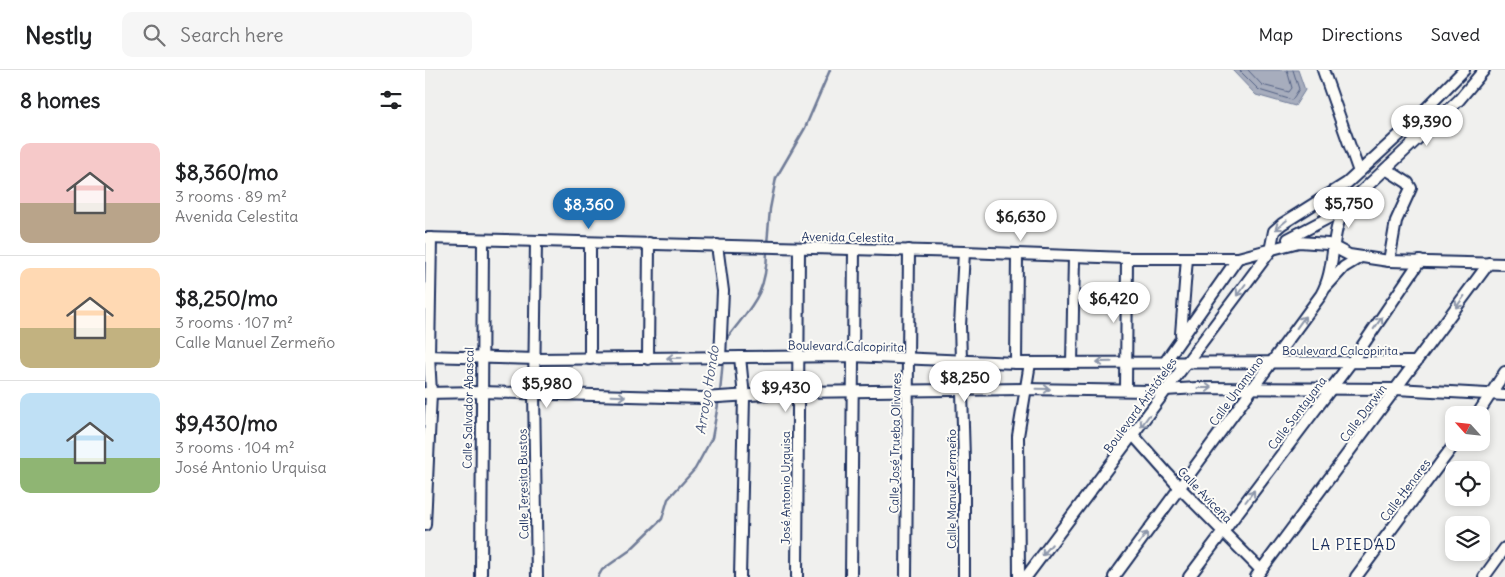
<!DOCTYPE html>
<html lang="en">
<head>
<meta charset="utf-8">
<style>
	body { margin:0; font-family:Delius,sans-serif; background:#f6f6f6; color:#202124; height:100vh; display:flex; flex-direction:column; font-size:19px; white-space:nowrap }
	* { box-sizing:border-box; margin:0 }
	p { font-size:16px; color:#757577 }
	.icon { flex:none; width:28px; height:28px; fill:none; stroke:currentColor; stroke-width:2; stroke-linecap:round; stroke-linejoin:round }
	.map { position:relative; flex:1; overflow:hidden }
	.side { display:flex; flex-direction:column; background:#fff; width:425px }
	.side>* { flex:none }
	.needle { width:32px; rotate:297deg }
	.controls { position:absolute; left:1020px; top:336px; display:grid; gap:10px }
	.controls a { display:grid; place-items:center; width:45px; height:45px; border-radius:10px; background:#fff; box-shadow:0 2px 8px #0003; font-size:25px }
	.price { position:absolute; translate:-50% -42px; padding:0 11px; border-radius:18px; background:#fff; color:#222; font-size:16px; line-height:32px; filter:drop-shadow(0 1px 2px #0008) }
	.price::after { content:''; position:absolute; left:50%; top:30px; width:15px; height:11px; margin-left:-8px; background:inherit; clip-path:polygon(0 0,100% 0,50% 100%) }
	.price.active { background:#1f6fb2; color:#fff }
	ul { padding:0; list-style:none }
	li { display:flex; align-items:center; gap:15px; height:125px; padding:0 20px }
	li+li { border-top:1px solid #e0e0e0 }
	li span { display:grid; place-items:center; flex:none; width:140px; height:100px; border-radius:10px; color:#555 }
	li>.icon { margin-inline-start:auto }
	span .icon { width:60px; height:60px; fill:#fffc; stroke-width:1 }
	li b { font-size:21px }
	h2 { display:flex; justify-content:space-between; align-items:center; height:60px; padding:0 20px; font-size:21px }
	header { display:flex; align-items:center; gap:30px; box-sizing:border-box; height:70px; padding:0 25px; background:#fff; border-bottom:1px solid #e0e0e0 }
	header strong { font-size:24px }
	nav { display:flex; gap:28px; margin-inline-start:auto; font-size:18px }
	.search { width:350px; height:45px; background:#f6f6f6; display:flex; align-items:center; gap:12px; box-sizing:border-box; padding:0 18px; border-radius:10px; color:#757577; font-size:19px }
	main { display:flex; flex:1; min-height:0 }
	.map>svg:first-child { display:block }
	.water { fill:#a7adbd; stroke:#6f7b97 }
	.lines { fill:none; stroke-linecap:round; stroke-linejoin:round }
	.shore { stroke:#536184; stroke-width:1 }
	.stream { stroke:#6f7b97; stroke-width:2.5 }
	.minor-casing { stroke:#1b2f5e; stroke-width:14 }
	.minor { stroke:#fdfcf7; stroke-width:10 }
	.oneway { stroke:#8c96aa }
	.labels { text-anchor:middle; dominant-baseline:central; stroke-width:4; stroke-linejoin:round; paint-order:stroke }
	.street-label { font-size:12px; fill:#1b2f5e; stroke:#fdfcf7 }
	.water-label { font-size:14px; font-style:italic; fill:#4c5b7f; stroke:#fdfcf7 }
	.quarter-label { font-size:15px; letter-spacing:1px; fill:#1b2f5e; stroke:#fdfcf7 }
</style>
</head>
<body>
<header>
<strong>Nestly</strong>
<div class="search"><svg class="icon" aria-label="search" viewBox="0 0 24 24"><circle cx="10" cy="10" r="6"/><path d="M15 15l6 6"/></svg>Search here</div>
<nav><a>Map</a><a>Directions</a><a>Saved</a></nav>
</header>
<main>
<section class="side">
<h2>8 homes<svg class="icon" aria-label="filters" viewBox="0 0 24 24"><path d="M4 7h16M4 17h16"/><circle cx="9" cy="7" r="2"/><circle cx="15" cy="17" r="2"/></svg></h2>
<ul>
<li><span style="background:linear-gradient(#f6c9c9 60%,#b9a48a 0)"><svg class="icon" aria-label="home" viewBox="0 0 24 24"><path d="M3 11l9-7 9 7M6 9v11h12V9"/></svg></span><div><b>$8,360/mo</b><p>3 rooms · 89 m²</p><p>Avenida Celestita</p></div></li>
<li><span style="background:linear-gradient(#ffd9b3 60%,#c2b280 0)"><svg class="icon" aria-label="home" viewBox="0 0 24 24"><path d="M3 11l9-7 9 7M6 9v11h12V9"/></svg></span><div><b>$8,250/mo</b><p>3 rooms · 107 m²</p><p>Calle Manuel Zermeño</p></div></li>
<li><span style="background:linear-gradient(#bfe0f5 65%,#8fb573 0)"><svg class="icon" aria-label="home" viewBox="0 0 24 24"><path d="M3 11l9-7 9 7M6 9v11h12V9"/></svg></span><div><b>$9,430/mo</b><p>3 rooms · 104 m²</p><p>José Antonio Urquisa</p></div></li>
</ul>
</section>
<div class="map">
<svg width="1080" height="507" viewBox="0 0 1080 507">
	<rect width="100%" height="100%" fill="#f0f0ee"/>
	<filter id="ink" filterUnits="userSpaceOnUse"><feTurbulence type="fractalNoise" baseFrequency=".02" numOctaves="2"/><feDisplacementMap in="SourceGraphic" scale="10" xChannelSelector="R" yChannelSelector="G"/><feConvolveMatrix kernelMatrix="1 2 1 2 8 2 1 2 1" color-interpolation-filters="sRGB"/></filter>
	<g filter="url(#ink)">
		<polygon class="water" points="807,0 873,0 880,20 870,36 831,25"/>
		<g class="lines">
			<g class="shore">
				<polyline points="814,0 834,20 867,30 874,19 868,0"/>
				<polyline points="823,0 837,15 864,22 867,18 862,0"/>
			</g>
			<g class="stream">
				<polyline points="342,174 345,139 351,108 380,58 405,0"/>
				<path d="M300,271C325,237 342,226 342,180"/>
				<polyline points="295,323 298,289"/>
				<polyline points="173,507 177,500 204,481 237,449 243,429 270,399 287,368 294,329"/>
			</g>
			<g class="minor-casing">
				<g id="minor">
					<polyline points="898,0 934,102"/>
					<polyline points="961,99 983,113 986,118 971,151 964,191"/>
					<polyline points="0,168 539,182 702,188 813,188 874,172 903,174 924,185 964,191 1080,194"/>
					<polyline points="863,169 903,148 922,135 1034,30 1059,0"/>
					<polyline points="111,171 109,323 112,507"/>
					<polyline points="292,175 298,221 295,288"/>
					<polyline points="845,181 849,161 857,154 922,113 984,56 1039,0"/>
					<polyline points="901,217 919,197 934,188"/>
					<polyline points="756,264 762,188"/>
					<polyline points="0,286 111,289 426,286 591,293 991,292"/>
					<polyline points="165,289 165,173"/>
					<polyline points="223,289 224,173"/>
					<polyline points="740,292 813,188"/>
					<polyline points="591,293 592,184"/>
					<polyline points="647,293 649,187"/>
					<polyline points="701,320 702,188"/>
					<polyline points="0,323 56,322 278,328 373,322 599,319 724,321 772,318 971,319 1080,325"/>
					<polyline points="1052,345 1080,302"/>
					<polyline points="709,366 755,418 836,500"/>
					<polyline points="0,455 6,323 4,286 6,168"/>
					<polyline points="56,507 58,170"/>
					<polyline points="315,507 319,327 315,287"/>
					<polyline points="372,507 374,178"/>
					<polyline points="426,507 429,180"/>
					<polyline points="481,507 484,180"/>
					<polyline points="539,507 539,389 535,256 539,182"/>
					<polyline points="594,507 593,366 605,293"/>
					<polyline points="601,507 846,180"/>
					<path d="M689,507L896,225C912,198 904,164 920,138"/>
					<polyline points="764,507 927,291 995,191"/>
					<polyline points="831,507 1064,193"/>
					<polyline points="931,507 1031,372"/>
					<polyline points="1059,507 1080,478"/>
				</g>
			</g>
			<use href="#minor" class="minor"/>
		</g>
		<defs><path id="oneway-shaft" d="M-6 0H5M1.5-3L5.5 0L1.5 3" fill="none" stroke-width="1.6" stroke-linecap="round" stroke-linejoin="round" transform="scale(1.25)"/></defs>
		<g class="oneway">
			<use href="#oneway-shaft" transform="translate(856 155) rotate(141)"/>
			<use href="#oneway-shaft" transform="translate(816 220) rotate(127)"/>
			<use href="#oneway-shaft" transform="translate(1035 232) rotate(126)"/>
			<use href="#oneway-shaft" transform="translate(876 252) rotate(-54)"/>
			<use href="#oneway-shaft" transform="translate(953 253) rotate(-55)"/>
			<use href="#oneway-shaft" transform="translate(249 288) rotate(179)"/>
			<use href="#oneway-shaft" transform="translate(679 292) rotate(179)"/>
			<use href="#oneway-shaft" transform="translate(780 318)"/>
			<use href="#oneway-shaft" transform="translate(618 319) rotate(1)"/>
			<use href="#oneway-shaft" transform="translate(193 326) rotate(2)"/>
			<use href="#oneway-shaft" transform="translate(720 351) rotate(126)"/>
			<use href="#oneway-shaft" transform="translate(825 426) rotate(-53)"/>
			<use href="#oneway-shaft" transform="translate(718 468) rotate(-54)"/>
			<use href="#oneway-shaft" transform="translate(622 480) rotate(130)"/>
		</g>
	</g>
	<g class="labels">
		<g class="street-label">
			<text transform="translate(423 167) rotate(1)">Avenida Celestita</text>
			<text transform="translate(421 276) rotate(1)">Boulevard Calcopirita</text>
			<text x="915" y="280">Boulevard Calcopirita</text>
			<text transform="translate(811 321) rotate(-54)">Calle Unamuno</text>
			<text transform="translate(715 335) rotate(-54)">Boulevard Aristóteles</text>
			<text transform="translate(43 338) rotate(-89)">Calle Salvador Abascal</text>
			<text transform="translate(872 343) rotate(-53)">Calle Santayana</text>
			<text transform="translate(938 343) rotate(-53)">Calle Darwin</text>
			<text transform="translate(470 373) rotate(-89)">Calle José Trueba Olivares</text>
			<text transform="translate(98 414) rotate(-91)">Calle Teresita Bustos</text>
			<text transform="translate(360 418) rotate(-90)">José Antonio Urquisa</text>
			<text transform="translate(526 419) rotate(-90)">Calle Manuel Zermeño</text>
			<text transform="translate(980 420) rotate(-53)">Calle Henares</text>
			<text transform="translate(780 425) rotate(46)">Calle Aviceña</text>
		</g>
		<g class="water-label">
			<text transform="translate(282 320) rotate(-81)">Arroyo Hondo</text>
		</g>
		<g class="quarter-label">
			<text x="929" y="474">LA PIEDAD</text>
		</g>
	</g>
</svg>
<div class="controls">
<a><svg class="needle" viewBox="-14 -14 28 28"><path d="M0-13l5 13h-10z" fill="#e53935"/><path d="M0 13l5-13h-10z" fill="#757577"/></svg></a>
<a><svg class="icon" aria-label="locate" viewBox="0 0 24 24"><circle cx="12" cy="12" r="6"/><path d="M12 2v4M12 18v4M2 12h4M18 12h4"/></svg></a>
<a><svg class="icon" aria-label="layers" viewBox="0 0 24 24"><path d="M12 4l9 5-9 5-9-5zM3 14l9 5 9-5"/></svg></a>
</div>
<b class="price" style="left:1002px;top:77px">$9,390</b>
<b class="price" style="left:924px;top:159px">$5,750</b>
<b class="price active" style="left:164px;top:160px">$8,360</b>
<b class="price" style="left:596px;top:172px">$6,630</b>
<b class="price" style="left:689px;top:254px">$6,420</b>
<b class="price" style="left:540px;top:333px">$8,250</b>
<b class="price" style="left:122px;top:339px">$5,980</b>
<b class="price" style="left:361px;top:343px">$9,430</b>
</div>
</main>
</body>
</html>
